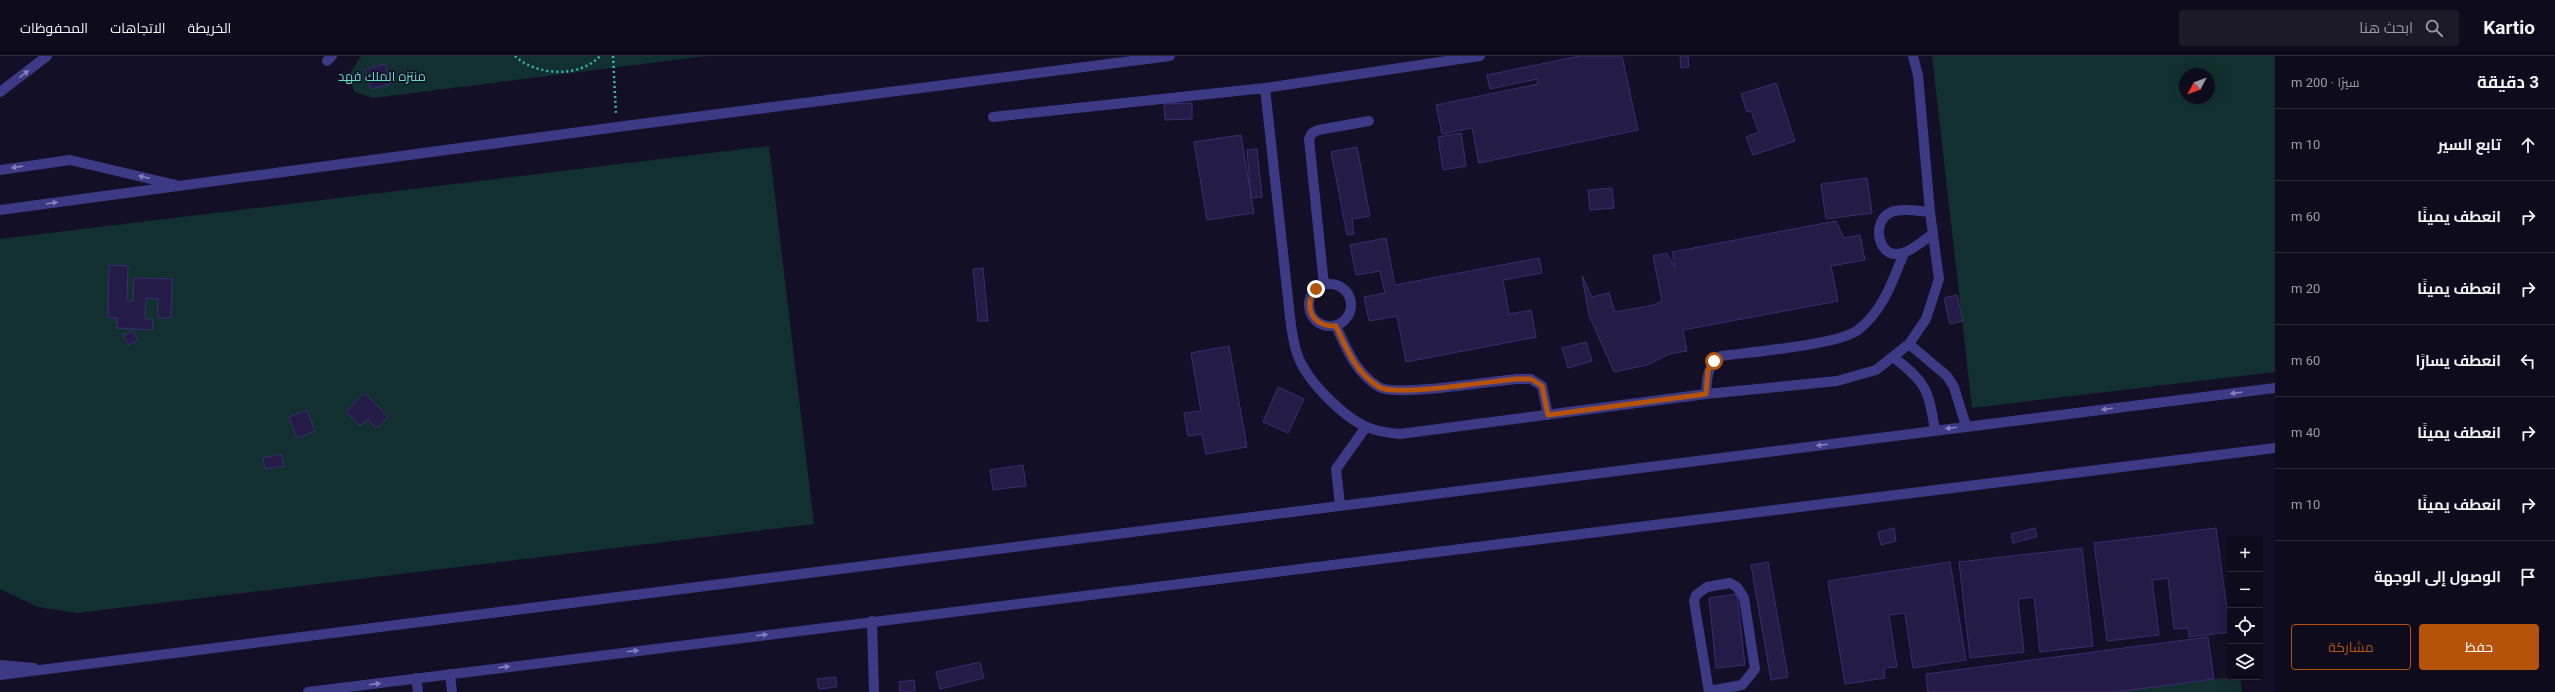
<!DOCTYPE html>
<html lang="ar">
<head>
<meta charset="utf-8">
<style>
  :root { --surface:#0e0b1c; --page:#1c1929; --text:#f1f3f6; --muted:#9b9ba3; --line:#2e2b3b; --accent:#b45309 }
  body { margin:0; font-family:Roboto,Cairo,sans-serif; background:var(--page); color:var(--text); direction:rtl }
  .controls { position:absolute; right:12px; bottom:12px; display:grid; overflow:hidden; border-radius:4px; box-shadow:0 4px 16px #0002 }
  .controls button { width:36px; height:36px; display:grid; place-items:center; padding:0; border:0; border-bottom:1px solid var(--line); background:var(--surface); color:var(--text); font:20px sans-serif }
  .compass { position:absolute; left:2179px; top:12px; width:36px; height:36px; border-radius:50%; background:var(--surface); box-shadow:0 4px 16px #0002; rotate:229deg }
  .stop { position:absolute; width:12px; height:12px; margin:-9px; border:3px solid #b45309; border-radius:50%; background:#fff }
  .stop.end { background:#b45309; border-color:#fff; box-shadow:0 1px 4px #0008 }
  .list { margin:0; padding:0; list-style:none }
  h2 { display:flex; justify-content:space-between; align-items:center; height:52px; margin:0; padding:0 16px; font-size:17px }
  h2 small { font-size:13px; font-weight:400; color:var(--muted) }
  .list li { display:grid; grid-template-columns:26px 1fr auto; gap:12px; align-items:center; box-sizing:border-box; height:72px; padding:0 16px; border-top:1px solid var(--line) }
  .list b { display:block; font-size:15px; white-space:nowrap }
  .list em { font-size:13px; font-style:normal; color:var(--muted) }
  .actions { display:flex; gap:8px; padding:12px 16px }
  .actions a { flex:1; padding:9px 0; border:1px solid var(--accent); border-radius:4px; text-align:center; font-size:14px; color:var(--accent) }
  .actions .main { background:var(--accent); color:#fff }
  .icon { flex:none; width:22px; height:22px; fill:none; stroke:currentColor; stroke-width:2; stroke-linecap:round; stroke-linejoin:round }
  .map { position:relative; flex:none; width:2275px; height:636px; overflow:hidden; direction:ltr }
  header { display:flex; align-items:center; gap:24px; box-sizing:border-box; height:56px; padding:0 20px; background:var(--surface); border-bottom:1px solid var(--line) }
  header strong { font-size:19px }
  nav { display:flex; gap:22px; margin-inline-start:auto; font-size:14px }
  .search { width:280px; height:36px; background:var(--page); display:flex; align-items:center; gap:10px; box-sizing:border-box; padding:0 14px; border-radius:4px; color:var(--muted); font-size:15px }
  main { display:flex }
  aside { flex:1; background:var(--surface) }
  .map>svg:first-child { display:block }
</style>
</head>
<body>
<header>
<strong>Kartio</strong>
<div class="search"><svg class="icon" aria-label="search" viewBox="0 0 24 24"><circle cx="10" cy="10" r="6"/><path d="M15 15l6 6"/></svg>ابحث هنا</div>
<nav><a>الخريطة</a><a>الاتجاهات</a><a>المحفوظات</a></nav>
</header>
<main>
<aside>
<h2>3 دقيقة<small>سيرًا · 200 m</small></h2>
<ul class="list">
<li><svg class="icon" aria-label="ahead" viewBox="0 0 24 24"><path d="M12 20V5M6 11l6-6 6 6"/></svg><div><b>تابع السير</b></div><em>10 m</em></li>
<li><svg class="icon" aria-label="right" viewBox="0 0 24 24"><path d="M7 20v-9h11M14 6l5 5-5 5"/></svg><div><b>انعطف يمينًا</b></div><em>60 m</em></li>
<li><svg class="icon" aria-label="right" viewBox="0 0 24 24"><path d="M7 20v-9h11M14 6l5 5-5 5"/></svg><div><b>انعطف يمينًا</b></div><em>20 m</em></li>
<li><svg class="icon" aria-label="left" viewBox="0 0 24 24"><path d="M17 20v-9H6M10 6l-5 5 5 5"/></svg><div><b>انعطف يسارًا</b></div><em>60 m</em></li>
<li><svg class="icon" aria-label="right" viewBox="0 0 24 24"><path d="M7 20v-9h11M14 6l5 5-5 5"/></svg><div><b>انعطف يمينًا</b></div><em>40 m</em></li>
<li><svg class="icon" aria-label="right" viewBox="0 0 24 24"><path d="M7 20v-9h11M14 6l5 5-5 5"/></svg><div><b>انعطف يمينًا</b></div><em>10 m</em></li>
<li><svg class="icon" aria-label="arrive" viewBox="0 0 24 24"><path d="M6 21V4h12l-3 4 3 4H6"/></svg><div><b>الوصول إلى الوجهة</b></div></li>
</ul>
<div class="actions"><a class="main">حفظ</a><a>مشاركة</a></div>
</aside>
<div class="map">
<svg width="2275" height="636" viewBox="0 0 2275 636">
  <rect width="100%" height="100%" fill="#130f26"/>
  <path fill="#12302f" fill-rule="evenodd" d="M361,0H706L373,42L355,36L348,21Z
    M1932,0H2275V316L1972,352ZM2185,18H2209V42H2185Z
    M769,90L814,468L77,557L38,551L0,533V183Z
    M2231,621H2240L2242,636H2116Z"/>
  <path fill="#241b47" stroke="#3b2d73" d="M1580,0H1622L1638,74L1479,107L1472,72L1442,78L1436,49L1538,28L1537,23L1490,33L1487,19Z
    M1680,0H1688L1689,11L1681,12Z
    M385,8L390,28L371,33L365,14Z
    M1776,27L1795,85L1753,99L1746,81L1759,76L1751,55L1747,56L1741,38Z
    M1192,47V63L1165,64L1164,48Z
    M1461,77L1466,110L1443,114L1438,81Z
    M1241,79L1254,157L1207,164L1194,86Z
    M1357,91L1370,160L1352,163L1354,178L1347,179L1331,96Z
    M1257,93L1262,141L1251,142L1247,94Z
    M1867,122L1872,157L1826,163L1821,128Z
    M1612,132L1614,152L1590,154L1588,134Z
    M1836,165L1844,182L1860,179L1865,204L1831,210L1838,245L1683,274L1687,295L1669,298L1647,309L1614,316L1589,259L1582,220L1592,241L1609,237L1615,256L1654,249L1662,245L1653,200L1667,197L1675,212L1672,196Z
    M1386,182L1395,229L1539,202L1542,217L1503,224L1509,258L1531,254L1536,281L1406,306L1397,260L1369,265L1364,241L1385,237L1380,215L1356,219L1350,189Z
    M109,209L128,210L127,245H133L134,222L172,223L171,262H158V243L146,242L145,263H153L152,274L117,272V262L108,261Z
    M983,212L988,265H978L973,213Z
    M1957,239L1963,265L1950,268L1944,242Z
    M132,275L138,284L129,289L123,280Z
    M1586,286L1592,305L1568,312L1562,292Z
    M1229,290L1247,391L1206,398L1202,378L1188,380L1184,357L1201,355L1191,297Z
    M1278,331L1304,343L1288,377L1263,366Z
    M365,337L388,361L376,372L368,363L360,370L346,355Z
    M307,354L315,375L297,382L289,361Z
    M281,398L284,410L265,413L263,402Z
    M1023,409L1026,430L993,434L990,414Z
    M1894,472L1896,485L1881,489L1878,476Z
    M2035,472L2037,481L2013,487L2011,478Z
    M2216,472L2230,576L2189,581L2188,572L2174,573L2168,522L2152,524L2159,579L2107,585L2094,487Z
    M2082,492L2093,590L2040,596L2034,541L2018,543L2024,596L1970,602L1959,506Z
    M1768,506L1788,621L1771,624L1751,509Z
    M1950,506L1966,604L1913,612L1905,557L1889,559L1897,611L1884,612L1885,622L1845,628L1828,525Z
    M1737,538L1745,609L1716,612L1709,542Z
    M2208,581L2214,623L2116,636H1928L1926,618Z
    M980,606L984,622L940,633L936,616Z
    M836,621L837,631L819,633L817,623Z
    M914,624L915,636H900L899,626Z"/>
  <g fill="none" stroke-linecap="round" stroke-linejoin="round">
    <path stroke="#2fb8b0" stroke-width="2.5" stroke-dasharray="2 3" stroke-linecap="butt" d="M515,0C536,20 580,22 600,0
      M613,0L616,58"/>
    <path stroke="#3d3a85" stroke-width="10" d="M327,5L332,0
      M1265,32L1291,270C1293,280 1294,291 1298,300C1307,325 1343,361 1367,371C1378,376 1389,377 1400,378L1706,338L1837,325L1876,314L1909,288L1926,263L1939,223L1930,156L1918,19L1913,0
      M993,61L1265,32L1480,0
      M1930,156C1918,155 1898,151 1888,158C1872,168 1879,199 1896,198C1909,198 1922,185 1933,178
      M1309 249a21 21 0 1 1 42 0a21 21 0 1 1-42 0Z
      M1324,229L1309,83L1312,77L1318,74L1369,65
      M1336,270C1347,294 1356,317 1379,331C1395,341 1492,325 1516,323H1531L1542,330L1548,359
      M1909,288L1947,320L1954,331L1966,370
      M1893,301C1927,327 1928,333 1935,374
      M1706,338C1707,322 1707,310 1721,300C1750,296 1838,289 1858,274C1883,255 1893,224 1904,197
      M872,565L874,636
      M0,609L34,612
      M450,618L452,636
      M416,622L418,636
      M1709,636L1694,545L1696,539L1707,531L1730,527L1737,531L1744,542L1755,613L1742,629L1709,635"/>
    <path stroke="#3d3a85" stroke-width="10" d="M0,114L70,104L176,129
      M0,154L617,71L1170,0
      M1340,449L1336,413L1366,371"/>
    <path stroke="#3d3a85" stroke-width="10" d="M0,36L47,0
      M0,619L2275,332
      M308,636L2275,392"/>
  </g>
  <defs><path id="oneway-solid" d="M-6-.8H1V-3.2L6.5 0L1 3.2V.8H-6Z"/></defs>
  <g fill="#837fbc">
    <use href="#oneway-solid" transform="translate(24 18) rotate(-37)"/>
    <use href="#oneway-solid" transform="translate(17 111) rotate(172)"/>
    <use href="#oneway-solid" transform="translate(144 121) rotate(-167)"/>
    <use href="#oneway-solid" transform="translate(52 147) rotate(-8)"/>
    <use href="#oneway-solid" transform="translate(2236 337) rotate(173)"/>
    <use href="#oneway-solid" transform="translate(2107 353) rotate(173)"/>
    <use href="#oneway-solid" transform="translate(1951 372) rotate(173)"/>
    <use href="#oneway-solid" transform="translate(1822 389) rotate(173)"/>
    <use href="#oneway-solid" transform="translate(762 579) rotate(-7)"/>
    <use href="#oneway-solid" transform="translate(633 595) rotate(-7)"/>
    <use href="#oneway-solid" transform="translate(504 611) rotate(-7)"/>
    <use href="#oneway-solid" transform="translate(375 628) rotate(-7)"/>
  </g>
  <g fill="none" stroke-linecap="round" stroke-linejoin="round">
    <path stroke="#b45309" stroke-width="5" d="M1316,233C1302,252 1313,271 1336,270C1347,294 1356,317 1379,331C1395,341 1492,325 1516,323H1531L1542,330L1548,359L1706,338L1708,314L1714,305"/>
  </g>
  <g text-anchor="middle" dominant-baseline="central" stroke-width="3" stroke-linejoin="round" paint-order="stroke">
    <g font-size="13" fill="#5fe0c0" stroke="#130f26">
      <text x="382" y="20">منتزه الملك فهد</text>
    </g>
  </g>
</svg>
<div class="controls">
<button>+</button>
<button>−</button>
<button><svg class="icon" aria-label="locate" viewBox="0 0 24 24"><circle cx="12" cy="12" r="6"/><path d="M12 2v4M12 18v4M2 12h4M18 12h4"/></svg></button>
<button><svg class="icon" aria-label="layers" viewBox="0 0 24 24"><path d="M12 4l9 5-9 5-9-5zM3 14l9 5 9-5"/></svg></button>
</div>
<svg class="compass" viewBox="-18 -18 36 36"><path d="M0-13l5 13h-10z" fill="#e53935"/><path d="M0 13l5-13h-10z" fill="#9b9ba3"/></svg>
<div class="stop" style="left:1714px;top:305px"></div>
<div class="stop end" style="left:1316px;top:233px"></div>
</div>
</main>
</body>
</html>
